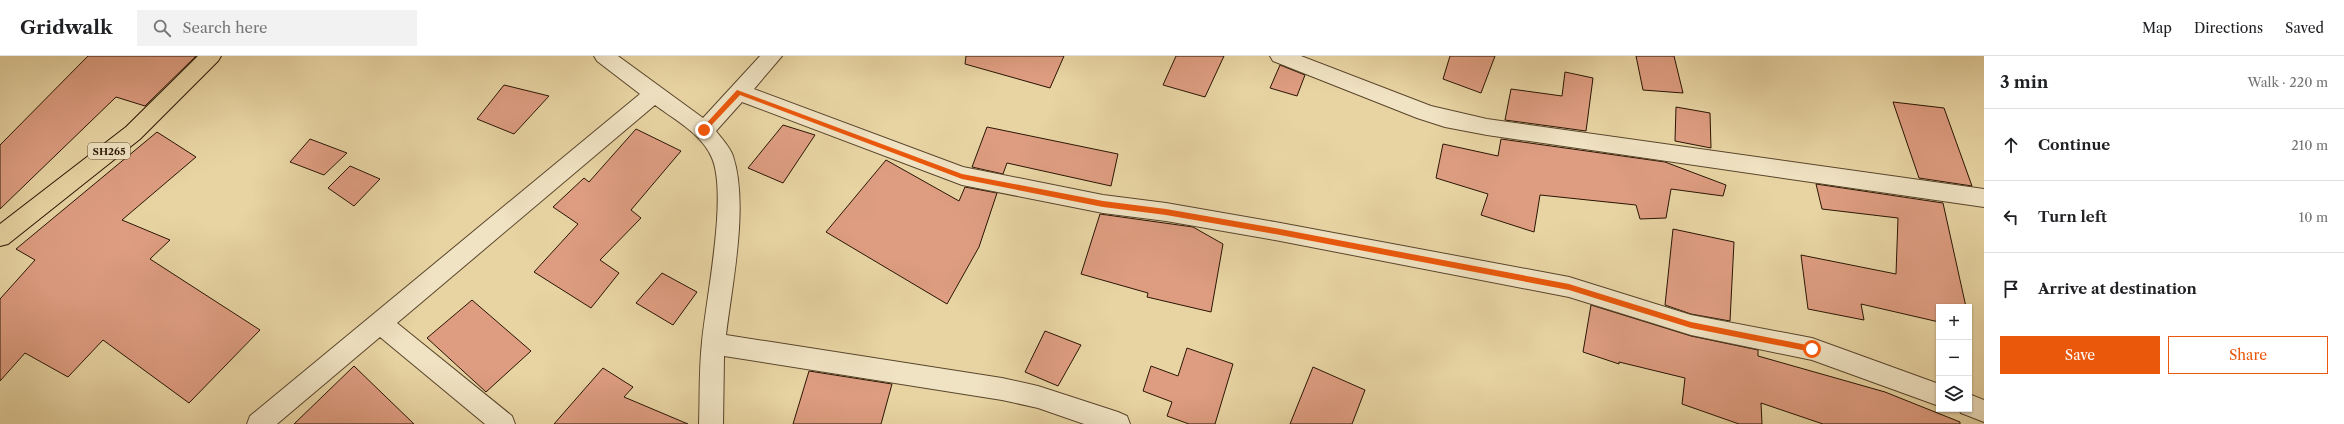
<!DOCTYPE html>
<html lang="en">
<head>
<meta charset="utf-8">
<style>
  :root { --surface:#fff; --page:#f2f2f2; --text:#202124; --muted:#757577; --line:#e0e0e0; --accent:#ea580c }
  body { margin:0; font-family:"Libre Caslon Text",serif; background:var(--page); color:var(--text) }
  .controls { position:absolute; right:12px; bottom:12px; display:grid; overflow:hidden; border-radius:0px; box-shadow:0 1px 3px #0004 }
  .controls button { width:36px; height:36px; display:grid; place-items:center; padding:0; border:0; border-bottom:1px solid var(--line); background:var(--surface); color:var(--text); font:20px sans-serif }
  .stop { position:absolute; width:12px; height:12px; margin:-9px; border:3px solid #ea580c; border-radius:50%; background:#fff }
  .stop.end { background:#ea580c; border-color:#fff; box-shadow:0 1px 4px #0008 }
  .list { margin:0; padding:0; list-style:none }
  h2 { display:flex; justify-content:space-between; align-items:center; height:52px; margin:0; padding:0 16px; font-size:17px }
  h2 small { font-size:13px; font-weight:400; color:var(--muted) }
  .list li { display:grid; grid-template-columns:26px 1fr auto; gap:12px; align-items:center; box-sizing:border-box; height:72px; padding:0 16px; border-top:1px solid var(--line) }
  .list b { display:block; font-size:15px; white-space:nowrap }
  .list em { font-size:13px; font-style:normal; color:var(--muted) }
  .actions { display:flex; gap:8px; padding:12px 16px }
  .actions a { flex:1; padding:9px 0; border:1px solid var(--accent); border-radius:0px; text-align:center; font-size:14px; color:var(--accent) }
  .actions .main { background:var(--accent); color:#fff }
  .icon { flex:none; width:22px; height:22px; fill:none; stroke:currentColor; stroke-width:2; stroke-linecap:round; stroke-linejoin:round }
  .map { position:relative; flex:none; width:1984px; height:368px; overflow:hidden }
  header { display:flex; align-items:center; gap:24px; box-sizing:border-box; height:56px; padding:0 20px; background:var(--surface); border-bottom:1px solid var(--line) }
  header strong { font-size:19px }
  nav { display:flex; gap:22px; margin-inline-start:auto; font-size:14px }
  .search { width:280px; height:36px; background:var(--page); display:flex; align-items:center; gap:10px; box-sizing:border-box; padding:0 14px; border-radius:0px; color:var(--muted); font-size:15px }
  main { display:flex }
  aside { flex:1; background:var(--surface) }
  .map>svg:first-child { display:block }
</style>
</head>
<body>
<header>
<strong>Gridwalk</strong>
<div class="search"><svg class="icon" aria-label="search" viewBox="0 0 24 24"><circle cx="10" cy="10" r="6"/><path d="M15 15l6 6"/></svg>Search here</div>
<nav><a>Map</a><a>Directions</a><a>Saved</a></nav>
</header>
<main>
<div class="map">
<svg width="1984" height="368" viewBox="0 0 1984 368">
  <rect width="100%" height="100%" fill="#e8d4a3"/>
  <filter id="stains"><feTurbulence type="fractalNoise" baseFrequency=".005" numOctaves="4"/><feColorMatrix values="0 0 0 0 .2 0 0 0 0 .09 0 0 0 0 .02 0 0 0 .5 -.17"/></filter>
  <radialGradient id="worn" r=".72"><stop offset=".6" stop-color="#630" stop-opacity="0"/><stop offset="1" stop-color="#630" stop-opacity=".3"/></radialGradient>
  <path fill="#de9d81" stroke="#291503" d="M88,0H196L145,50L116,41L0,153V89Z
    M966,0H1064L1050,32L965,8Z
    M1176,0H1224L1205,41L1163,29Z
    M1450,0H1495L1481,37L1443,23Z
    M1636,0H1674L1683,37L1643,34Z
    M1280,9L1305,19L1297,40L1270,32Z
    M1565,16L1593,22L1586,75L1505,64L1511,33L1562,40Z
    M504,29L549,40L514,78L477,63Z
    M1893,46L1944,52L1972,130L1919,122Z
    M1676,51L1710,57L1711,92L1675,85Z
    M783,69L815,79L783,127L748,112Z
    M987,71L1118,98L1111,130L1007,107L1003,118L972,111Z
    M636,73L681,95L631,154L641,162L600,204L619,217L591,252L534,216L578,168L553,151L584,122L589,126Z
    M157,76L196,101L122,164L170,184L150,203L260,274L189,347L103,284L68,321L25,297L0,325V243L35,204L16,193Z
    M310,83L347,97L324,119L290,106Z
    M1501,83L1665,106L1726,129L1723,140L1671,133L1666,162L1640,163L1636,149L1540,139L1534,176L1481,159L1488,138L1436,122L1443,88L1498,100Z
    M886,104L959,145L965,131L997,137L979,191L947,248L826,176Z
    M350,110L380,123L354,150L328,132Z
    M1816,128L1943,147L1966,251H1939V266L1861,248L1864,264L1808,253L1801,199L1896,218L1898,162L1822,153Z
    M1100,158L1193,171L1223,188L1211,256L1147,241L1148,237L1081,218Z
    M1673,173L1734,186L1730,265L1691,258L1665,249Z
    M662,217L697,236L673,269L636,247Z
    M472,244L531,295L486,336L427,282Z
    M1591,249L1691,280L1758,294V300L1885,336L1960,366V368H1823L1761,347L1762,368H1739L1682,348L1685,322L1619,306V308L1583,296Z
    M1045,275L1081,289L1058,330L1025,316Z
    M1187,292L1233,308L1215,368H1189L1167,360L1172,346L1143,335L1151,310L1178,320Z
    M354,310L414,368H294Z
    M1313,311L1365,334L1352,368H1290Z
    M603,312L633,331L624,341L688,368H554Z
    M809,315L892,328L881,368H793Z"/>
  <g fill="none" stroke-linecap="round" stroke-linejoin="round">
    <defs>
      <path id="street" d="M594,0H618L703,62L760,0H782L754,33L963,111L1103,139L1166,147L1275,166L1569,221L1691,259L1812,282L1939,328V350L1812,304L1691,279L1569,241L1275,184L1166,165L1103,157L962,129L742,46L716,75C722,83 730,91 733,100C749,149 732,228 726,279L1002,322L1038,330L1118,356L1127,360L1130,368H1084L1038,352L1002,344L724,300L723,368H699C700,341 699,313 702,286C706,243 728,139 712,102C702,78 675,64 655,49L397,267L512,360L515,368H485L380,281L277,368H247L250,360L640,38L597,5Z
        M1270,0H1301L1431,50L1487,63L1984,133V151L1487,79L1445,71L1417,62L1273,5Z
        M1969,338L1984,344V366L1961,357L1959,353H1969Z"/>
      <path id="primary" d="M198,0H221L218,5L140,83L8,188L0,190V168L126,71Z"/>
    </defs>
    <use href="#street" stroke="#59452b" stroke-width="2"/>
    <use href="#primary" stroke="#291503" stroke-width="2"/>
    <use href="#street" fill="#f0e3c3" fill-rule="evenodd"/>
    <use href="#primary" fill="#e8d4a3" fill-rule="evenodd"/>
  </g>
  <path fill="#ea580c" d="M737,34L962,118L1103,145L1166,153L1275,172L1569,228L1691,266L1812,290L1816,293L1812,296L1691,272L1569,234L1275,178L1166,159L1103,151L962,123L740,39L706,75H702V72Z"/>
  <g text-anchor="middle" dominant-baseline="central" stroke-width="3" stroke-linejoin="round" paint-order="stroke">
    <rect fill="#f0e3c3" stroke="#65533d" stroke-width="1" x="88" y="87" width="42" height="16" rx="3"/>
    <g font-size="10" font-weight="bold" fill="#291503">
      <text x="109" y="95">SH265</text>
    </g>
  </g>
  <rect width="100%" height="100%" filter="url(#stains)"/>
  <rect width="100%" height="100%" fill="url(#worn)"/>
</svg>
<div class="controls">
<button>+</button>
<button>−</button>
<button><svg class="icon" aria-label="layers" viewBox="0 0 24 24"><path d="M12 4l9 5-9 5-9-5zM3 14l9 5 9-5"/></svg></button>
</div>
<div class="stop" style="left:1812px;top:293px"></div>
<div class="stop end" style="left:704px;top:74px"></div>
</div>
<aside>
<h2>3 min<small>Walk · 220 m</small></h2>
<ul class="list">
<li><svg class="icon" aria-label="ahead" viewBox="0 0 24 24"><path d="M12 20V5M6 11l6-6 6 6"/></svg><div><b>Continue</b></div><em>210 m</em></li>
<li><svg class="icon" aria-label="left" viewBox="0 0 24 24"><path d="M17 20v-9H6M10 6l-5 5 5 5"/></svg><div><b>Turn left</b></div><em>10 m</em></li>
<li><svg class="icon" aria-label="arrive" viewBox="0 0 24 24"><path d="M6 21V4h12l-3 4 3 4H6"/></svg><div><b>Arrive at destination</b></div></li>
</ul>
<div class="actions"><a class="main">Save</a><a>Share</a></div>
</aside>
</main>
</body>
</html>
